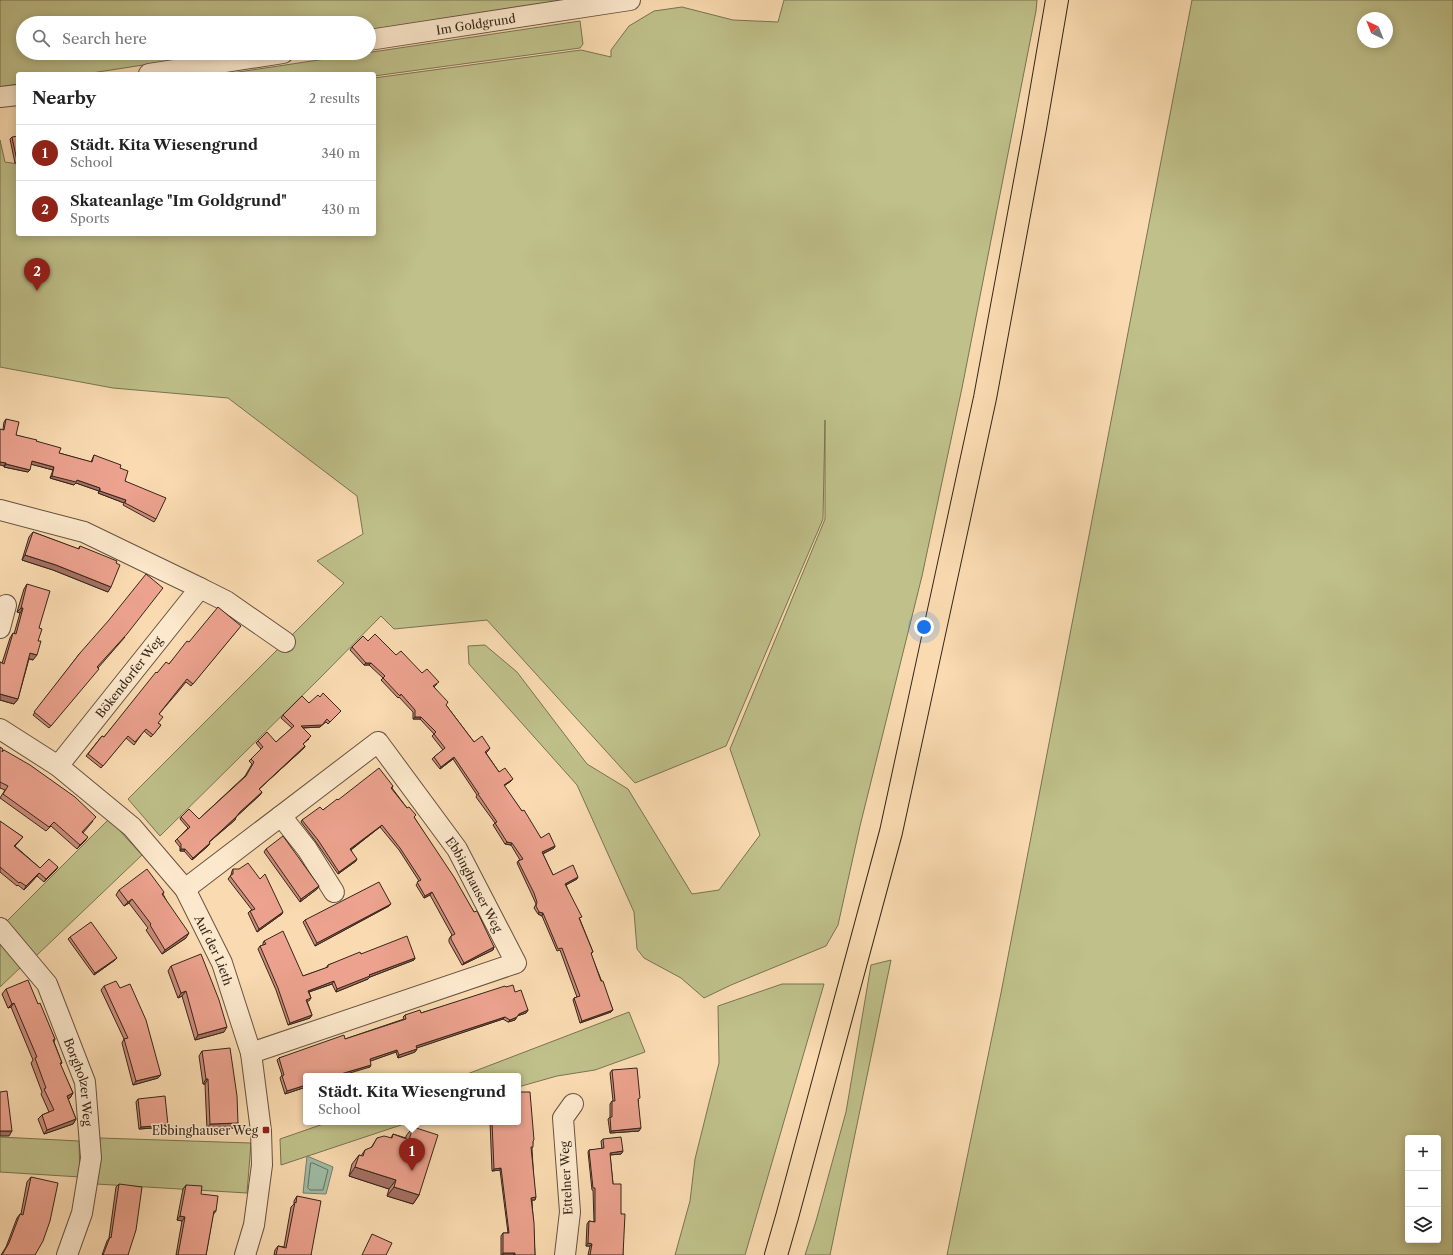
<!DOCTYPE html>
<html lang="en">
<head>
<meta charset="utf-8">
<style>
  :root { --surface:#fff; --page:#f2f2f2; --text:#222; --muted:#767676; --line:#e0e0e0; --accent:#8f2418 }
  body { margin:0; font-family:"Libre Caslon Text",serif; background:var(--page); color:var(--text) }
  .controls { position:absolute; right:12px; bottom:12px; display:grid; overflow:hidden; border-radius:4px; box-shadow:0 2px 10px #0003 }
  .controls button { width:36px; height:36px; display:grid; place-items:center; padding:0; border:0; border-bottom:1px solid var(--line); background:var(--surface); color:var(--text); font:20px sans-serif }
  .compass { position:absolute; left:1357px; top:12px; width:36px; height:36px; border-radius:50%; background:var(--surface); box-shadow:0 2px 10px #0003; rotate:317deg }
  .you { position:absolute; left:924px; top:627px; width:14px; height:14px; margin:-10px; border:3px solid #fff; border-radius:50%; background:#1a73e8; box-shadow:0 0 0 6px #1a73e833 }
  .badge { display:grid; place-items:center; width:26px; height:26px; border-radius:50%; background:var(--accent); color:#fff; font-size:13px; font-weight:700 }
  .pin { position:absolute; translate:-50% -33px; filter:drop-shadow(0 1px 2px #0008) }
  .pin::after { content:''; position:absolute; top:21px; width:14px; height:12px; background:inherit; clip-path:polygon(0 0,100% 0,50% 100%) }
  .popup { position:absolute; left:303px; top:1073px; width:218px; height:52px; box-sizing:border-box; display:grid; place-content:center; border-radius:4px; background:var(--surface); filter:drop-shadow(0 1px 3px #0005); font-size:13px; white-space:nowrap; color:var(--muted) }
  .popup b { font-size:15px; color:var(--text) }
  .popup::after { content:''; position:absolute; left:50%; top:100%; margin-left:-8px; border:8px solid transparent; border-top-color:var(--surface) }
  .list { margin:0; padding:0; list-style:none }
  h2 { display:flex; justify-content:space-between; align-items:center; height:52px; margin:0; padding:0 16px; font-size:17px }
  h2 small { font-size:13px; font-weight:400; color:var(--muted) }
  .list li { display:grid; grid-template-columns:26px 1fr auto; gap:12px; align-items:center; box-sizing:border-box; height:56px; padding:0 16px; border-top:1px solid var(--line) }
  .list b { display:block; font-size:15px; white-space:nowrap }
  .list p { margin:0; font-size:13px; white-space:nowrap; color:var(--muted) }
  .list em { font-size:13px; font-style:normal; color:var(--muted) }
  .icon { flex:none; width:22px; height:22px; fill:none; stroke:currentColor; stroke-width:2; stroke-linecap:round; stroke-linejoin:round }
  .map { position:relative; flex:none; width:1453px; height:1255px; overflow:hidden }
  .search { position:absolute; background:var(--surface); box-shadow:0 2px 10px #0003; left:16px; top:16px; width:360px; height:44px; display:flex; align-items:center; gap:10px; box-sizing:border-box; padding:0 14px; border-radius:22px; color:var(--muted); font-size:15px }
  .panel { position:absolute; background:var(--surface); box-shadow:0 2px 10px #0003; left:16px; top:72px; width:360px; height:164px; border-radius:4px }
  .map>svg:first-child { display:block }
</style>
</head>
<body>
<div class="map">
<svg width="1453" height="1255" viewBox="0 0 1453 1255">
  <rect width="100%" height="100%" fill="#fadbb1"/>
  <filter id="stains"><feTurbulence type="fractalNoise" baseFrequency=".005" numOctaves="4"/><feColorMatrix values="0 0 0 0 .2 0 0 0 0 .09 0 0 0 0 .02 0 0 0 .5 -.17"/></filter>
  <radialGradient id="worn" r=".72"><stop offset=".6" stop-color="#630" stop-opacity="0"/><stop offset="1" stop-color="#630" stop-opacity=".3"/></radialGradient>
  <path fill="#bfc08a" stroke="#7a7352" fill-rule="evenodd" d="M2,0H564L369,30V23H23V53H221L85,74H18V84L0,87V1Z
    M784,0H1037L1036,11L962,388L922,576L860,826L838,925L826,946L731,985L704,998L681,978L644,958L637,949L634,912L577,785L469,664L468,646L485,645L517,672L587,764L628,789L692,894L719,890L760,835L730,749L825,519V420L823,519L726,746L635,783L487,620L394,629L381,616L319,679L160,836L128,799L344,583L317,561L363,534L357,496L228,398L113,388L0,367V140L5,162L18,164V234H374V78L581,50L611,57V50L629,26L654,11L682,7L733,20L778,22Z
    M1192,0H1453V1255H947L1001,993ZM1363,18H1387V42H1363ZM1408,1138H1438V1240H1408Z
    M580,21L583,44L580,48L374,76V74H225Z
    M109,819L142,855L36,956L6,922Z
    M0,941L22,966L0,987Z
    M891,960L830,1255H805L816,1221L846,1112L871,965Z
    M782,984H824L745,1255H675L690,1201L695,1159L719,1063L718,1006Z
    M629,1012L645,1052L595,1070L557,1076L518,1087V1076H462Z
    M329,1122H410L281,1165L280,1139Z
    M0,1137L79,1141L80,1177L0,1172Z
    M100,1138L251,1143L247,1193L96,1184Z"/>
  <path fill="#9fbca6" stroke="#75806e" d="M307,1156L333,1167L326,1194L303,1193Z"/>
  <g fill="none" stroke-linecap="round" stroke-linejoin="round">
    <path stroke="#6a7160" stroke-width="1" d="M311,1163H313L328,1170L323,1190H310L308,1188Z"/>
    <defs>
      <g id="minor">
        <path id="s1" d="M369,40L630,0"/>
        <path d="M149,74L283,53"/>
        <path d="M0,97L18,95"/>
        <path d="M0,510L84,532L200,588L58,766"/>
        <path d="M200,588L226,601L285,642"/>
        <path d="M0,628L6,605"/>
        <path id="s2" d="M0,729L58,766L132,827L185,889L222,963L251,1053L261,1131L262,1165L254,1225L245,1255"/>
        <path d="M281,816L307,849L334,892"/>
        <path id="s3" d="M185,889L378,742L457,849L516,963L251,1053"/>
        <path id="s4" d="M0,928L47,984L85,1082L91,1158L82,1213L67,1255"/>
        <path d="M565,1255L570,1212L563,1118L573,1104"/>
      </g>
      <path id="highway" d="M776,1255L787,1217L891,832L985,398L1035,128L1057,0"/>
    </defs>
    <use href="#minor" stroke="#675340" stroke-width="22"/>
    <use href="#highway" stroke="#36261a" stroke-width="24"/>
    <use href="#minor" stroke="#fce8cc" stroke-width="20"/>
    <use href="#highway" stroke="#fadbb1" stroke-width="22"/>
  </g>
  <path fill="#cb8b7a" stroke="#36261a" d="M12,137L18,162L15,163L10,139Z
    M6,419L16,435L36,441L59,453L91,462L94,455L120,468L125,481L156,519L154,522L123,505L124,503L98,493L99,491L76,483L74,485L50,478L53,470L31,464L28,472L4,467L3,429L4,422Z
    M33,532L78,549L80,546L108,592L53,570L22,560L29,537Z
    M27,584L39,628L33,660L29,659L18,699L14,704L0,700V662L2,663L10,638L13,633L14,634L20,613L17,612L24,589Z
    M239,628L191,686L186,682L177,693L159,714L158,723L161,725L151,737L144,731L134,745L126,738L101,768L86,756L102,736L104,737L157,673L169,664L189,642Z
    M125,637L98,668L49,728L33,715L80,653Z
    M368,641L396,655L437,684L434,687L446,705L474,742L490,748L488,751L486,753L499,772L511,781L504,786L541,838L555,846L554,848L543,854L553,875L577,879L566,885L593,952L591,954L613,1010L611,1012L580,1023L573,1000L574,998L577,997L560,950L557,951L542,916L538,914L534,908L536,904L532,895L517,863L518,861L520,860L511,845L505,844L493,825L495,823L476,797L477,795L453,759L440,769L432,759L434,757L443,750L432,736L434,734L420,719H413V712L399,697L398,698L381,680L383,678L369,665H364L350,650L352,647Z
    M309,703L339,713L328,724L326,722L320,727L303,728L309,739L303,744L305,746L304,748L259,789L262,792L260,795L239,814L236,817L235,820L209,842L210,843L208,846L192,860L184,851H180V847L175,841L188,828L180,819L181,817L199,819L245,776L252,764L249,761L261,749L256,743L258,741L276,742L292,728L281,718L283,715Z
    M0,747L2,752L93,821L83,833L85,841L77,849L51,826L46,831L0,798L5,790L0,788Z
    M393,786L392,788L407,808L416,815L414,817L474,912L494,947L493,950L462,965L449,942V939L451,936L452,935L430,895L424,898L416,885L419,881L399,850L380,827L351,850L356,861L338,874L316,842L301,822L302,820L323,810L338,800Z
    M0,822L23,837L15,846L40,868L58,867L56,870L44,882L37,876L24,890L18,885L17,886L0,872Z
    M266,849L319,886L317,889L300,902L264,852Z
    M233,869L282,914L257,932L248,913L250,911L252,910L228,879L231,875L232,871Z
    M119,890L164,892L163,894L186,938L162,954L146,930L148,928L129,903L124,906L116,895Z
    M391,904L389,906L315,946L303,922L305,920Z
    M70,937L115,960L94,975L68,939Z
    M264,941L303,976L326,968L328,965L361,954L415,958L414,960L370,977L368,979L336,992L332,984L309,992L311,998L309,1001H307L312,1015L310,1018L288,1025L276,990L258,949L260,946L263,945V943Z
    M171,966L224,1032L195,1040L182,996L178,998L168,971Z
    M104,986L158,1078L133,1085L122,1043L124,1039L101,990Z
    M506,987L515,992L528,1010L526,1013L517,1016L515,1020L508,1022L503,1019L416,1048L417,1049L415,1052L398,1058L396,1052L370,1061V1067L306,1076V1088V1087L285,1094L280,1078L282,1075L277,1060L279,1058L345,1039L404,1019L403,1017L405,1015L421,1013Z
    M6,989L38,1004L55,1039L54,1042L62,1063L60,1065L73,1093L70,1098L68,1099L76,1119L73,1124L44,1134L38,1119L42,1115L49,1112L41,1094L42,1092L31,1063L33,1060L11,1007L8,1008L2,994Z
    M202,1051L238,1123L235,1128L207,1129L205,1084H203L199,1056Z
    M612,1070L639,1101H638L639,1131L610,1133L608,1119L610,1117V1104L612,1101H613L610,1073Z
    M138,1099L166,1127L139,1129L136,1102Z
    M490,1122H518L533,1142L532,1149L535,1200H532L535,1255H501V1236L503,1233H508L500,1170L492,1171Z
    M413,1127L419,1195L413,1204L387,1196L389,1189L349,1176L352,1164L359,1155L361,1156L365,1150L371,1148L377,1138H391L393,1134L406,1138V1136Z
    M603,1139L623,1151L621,1154L610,1155L613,1184L621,1214L623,1255H588L590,1246H586L587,1224L589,1221L594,1222L593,1190H592L588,1152L589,1150L602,1149L601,1141Z
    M31,1177L35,1255H1L6,1247L17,1218L20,1214H21L27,1182Z
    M119,1184L128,1255H102L107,1241L109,1238L116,1187Z
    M186,1185L201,1194L216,1211L213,1215L206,1255H176L182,1221L177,1220L183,1189Z
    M297,1196L311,1255H274L275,1250L278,1246L284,1247L291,1207L294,1204V1201Z"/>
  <path fill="#a57163" stroke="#36261a" d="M32,461L54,467L53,470L30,464Z
    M0,462L6,463L4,466L0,465Z
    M6,464L30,470L28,472L4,467Z
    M52,476L77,480L100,488L99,491L76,483L74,485L50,478Z
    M100,491L126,500L124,503L98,493Z
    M25,555L56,565L111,587L108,592L53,570L22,560Z
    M21,608H23L20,613L17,612Z
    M30,653L37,655L33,660L27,658Z
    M366,663H371L369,665H364Z
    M0,694L18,699L14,704L0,700Z
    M415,717H421L420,719H413Z
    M327,719L320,727L299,728L301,726Z
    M305,746L304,748L257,791L259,789Z
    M454,757L453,759L440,769L441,767Z
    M513,779L511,781L502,787L504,785Z
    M262,792L260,795L234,819L240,812Z
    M236,817L235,820L207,844L209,842Z
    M382,825L380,827L349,851L350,849Z
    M88,837L85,841L77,849L80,845Z
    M507,842L512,843L511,845L505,844Z
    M210,843L208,846L192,860L193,858Z
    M555,846L554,848L540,855L542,852Z
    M181,849H185L184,851H180Z
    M357,859L356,861L338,874L339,872Z
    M58,867L56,870L44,882L46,879Z
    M39,873L37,876L24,890L26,886Z
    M578,877L577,879L564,886L565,884Z
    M319,886L317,889L300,902L301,899Z
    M432,892L430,895L424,898L425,896Z
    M132,899L129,903L124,906L128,902Z
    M391,904L389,906L315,946L317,943Z
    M283,912L282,914L257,932L259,929Z
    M539,912L543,913L542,916L538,914Z
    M189,933L186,938L162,954L165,950Z
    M494,947L493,950L462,965L464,963Z
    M117,958L115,960L94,975L95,973Z
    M415,958L414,960L370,977L368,979L336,992L337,989L369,975Z
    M334,981L332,984L306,993L308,991Z
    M186,991L182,996L178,998L181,993Z
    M14,1003L11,1007L8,1008L12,1004Z
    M528,1010L526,1013L517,1016L519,1014Z
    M613,1010L611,1012L580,1023L582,1021Z
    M312,1015L310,1018L288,1025L290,1023Z
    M505,1017L503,1019L414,1049L416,1046Z
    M517,1017L515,1020L508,1022L510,1020Z
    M227,1027L224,1032L195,1040L198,1035Z
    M417,1049L415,1052L398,1058L399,1055Z
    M397,1050L396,1052L368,1062L370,1059Z
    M371,1065L370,1067L340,1076H334Z
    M161,1075L158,1078L133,1085L136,1081Z
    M206,1079H208L205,1084H203Z
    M306,1085V1087L285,1094L287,1091Z
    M73,1093L70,1098L64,1101L67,1096Z
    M76,1119L73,1124L44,1134L47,1130Z
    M238,1123L235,1128L207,1129L210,1124Z
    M168,1125L166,1127L139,1129L141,1127Z
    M641,1128L639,1131L610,1133L611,1131Z
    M0,1131H12L9,1136H0Z
    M623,1151L621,1154L608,1155L610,1153Z
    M355,1167L396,1180L389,1189L349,1176Z
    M501,1168L500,1170L492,1171L494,1169Z
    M394,1187L419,1195L413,1204L387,1196Z
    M536,1197L535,1200H530L531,1198Z
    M180,1216L185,1217L182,1221L177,1220Z
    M588,1243L592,1244L590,1246H586Z
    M503,1253H515L513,1255H502Z"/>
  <path fill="#eca28e" stroke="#36261a" d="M18,136V160L17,161L12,137Z
    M6,419L19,422L16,435L37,440L36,441L61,448L59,453L92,462L94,455L121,465L120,468L128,471L125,481L166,498L156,519L125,503L126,500L100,491V488L77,480L76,482L52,476L54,467L32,461L30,470L6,464V463L0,462V429L4,430Z
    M33,532L79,549L80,546L117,561L116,563L120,565L111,587L56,565L25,555Z
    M146,574L163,588L127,634L97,667L99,669L51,726L34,712L80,653L109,620Z
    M27,584L50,591L39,628L42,629L38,641H41L37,655L30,653L18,699L0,694V662L4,664L13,633L16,634L23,608H21Z
    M218,607L241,626L193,684L187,679L178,690L159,714L163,717L158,723L161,725L153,735L146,729L135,742L128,736L103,766L88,754L102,736L104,737L156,672L157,673L166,662L169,664L187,641L189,642Z
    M375,634L396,655L401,651L422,673L427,669L439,682L433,686L448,702L446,705L474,742L482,736L490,748L485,752L499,772L505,768L513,779L504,785L522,811L524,810L541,838L549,833L555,846L542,852L553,875L573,865L578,877L565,884L582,917L579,918L593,952L591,953L601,981H603L613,1010L582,1021L574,998L580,996L562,948L558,949L543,913L539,912L536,906L537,902L534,893L518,861L523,859L512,843L507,842L495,823L497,822L478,794H479L454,757L441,767L434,757L445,748L434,734L436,732L421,717H415V710L401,694L400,696L383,678L385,676L371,663H366L352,647L363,636L368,641Z
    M323,693L341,711L330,722L327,719L322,725L301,726L311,736L303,744L305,746L259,789L262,792L240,812L236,817L209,842L210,843L193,858L185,849H181V844L177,839L190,827L181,817L189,809L199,819L246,776L254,762L251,759L263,747L258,741L267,732L276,742L294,726L283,715L302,696L309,703L318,695L320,697Z
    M0,747L3,749L2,752L4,750L30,765L75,797L96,817L82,832L88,837L80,845L54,822L49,827L3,794L8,786L0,782Z
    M379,768L393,786L391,788L407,808L409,807L416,815L414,817L454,877L474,912L477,911L494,947L464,963L451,939V936L455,934L432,892L425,896L417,882L421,880L400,848L382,825L350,849L357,859L339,872L318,840L302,820L320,807L323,810L337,799L338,800Z
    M0,821L23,837L14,846L40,868L49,859L58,867L46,879L39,873L26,886L20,882L19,883L0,867Z
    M283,836L319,886L301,899L266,849Z
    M248,863L260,879L265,874L283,912L259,929L250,911L255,909L230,876L233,874V869H239Z
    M147,869L164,892L162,894L189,933L165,950L150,925L151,924L132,899L128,902L119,890Z
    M379,882L391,904L317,943L305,920Z
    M91,922L117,958L95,973L70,937Z
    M283,931L303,976L328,967V965L360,952L361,954L407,936L415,958L369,975L370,976L337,989L334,981L308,991L311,998L306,1000L312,1015L290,1023L278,988L260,946L266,944L264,941Z
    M201,954L219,1000L227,1027L198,1035L186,991L181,993L171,966Z
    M28,980L38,1004L40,1003L55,1039L53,1040L62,1063H60L73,1093L67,1096L76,1119L47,1130L42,1115L54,1110L44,1089L46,1088L35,1058L37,1057L14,1003L12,1004L6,989Z
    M116,981L120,988L130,984L146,1020L161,1075L136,1081L124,1039L128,1038L104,986Z
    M513,985L515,992L521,990L528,1010L519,1014L517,1017L510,1020L505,1017L416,1046L417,1049L399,1055L397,1050L370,1059L371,1065L334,1076H306V1085L287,1091L282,1076L284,1075L279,1058L344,1035L345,1039L406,1019L405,1015L420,1010L421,1013L505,986L506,987Z
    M230,1048L237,1096L238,1123L210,1124L208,1079H206L202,1051Z
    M637,1068L640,1098L638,1099L641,1128L611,1131L610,1117H612V1101H615L612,1070Z
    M7,1091L12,1131H0V1092Z
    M518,1092H530L534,1140L533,1141V1147H531L536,1197L531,1198L534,1223L535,1255H515V1253H503V1233H509L501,1168L494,1169L492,1122H518Z
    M165,1096L168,1125L141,1127L138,1099Z
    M413,1127L438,1135L419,1195L394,1187L396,1180L355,1167L359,1155L363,1156L365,1150L372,1147L377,1138L384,1136L392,1138L393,1134L409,1140Z
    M621,1137L623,1151L610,1153L613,1184H621V1214H625L623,1255H590L592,1244L588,1243L589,1221L595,1222V1188H593L589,1150L604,1148L603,1139Z
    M31,1177L58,1183L50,1221L43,1241L35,1255H2L9,1243L20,1214L23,1215Z
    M119,1184L142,1187L136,1230L128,1255H103L110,1237L111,1238Z
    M186,1185L202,1186L201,1194L218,1196L216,1211H214L207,1250L206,1255H178L185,1217L180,1216Z
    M297,1196L321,1201L311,1255H276L278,1246L286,1248L295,1202L296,1203Z
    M372,1234L392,1243L386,1255H362Z"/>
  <rect fill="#8f2418" stroke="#fce8cc" stroke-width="1.5" x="262" y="1126" width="8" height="8" rx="2"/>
  <g text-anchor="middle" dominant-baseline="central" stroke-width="3" stroke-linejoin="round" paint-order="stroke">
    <g font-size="12" fill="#36261a" stroke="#fce8cc">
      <text stroke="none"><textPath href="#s1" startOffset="108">Im Goldgrund</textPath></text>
      <text transform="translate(129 677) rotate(-52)">Bökendorfer Weg</text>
      <text stroke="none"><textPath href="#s3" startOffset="415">Ebbinghauser Weg</textPath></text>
      <text stroke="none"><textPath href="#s2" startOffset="314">Auf der Lieth</textPath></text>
      <text stroke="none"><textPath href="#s4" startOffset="177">Borgholzer Weg</textPath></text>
      <text transform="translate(566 1178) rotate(-93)">Ettelner Weg</text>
    </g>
    <g font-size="12" fill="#36261a" stroke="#fce8cc" text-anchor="end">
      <text x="258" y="1130">Ebbinghauser Weg</text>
    </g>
  </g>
  <rect width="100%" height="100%" filter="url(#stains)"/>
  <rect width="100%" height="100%" fill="url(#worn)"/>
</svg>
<div class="controls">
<button>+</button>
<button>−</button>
<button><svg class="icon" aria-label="layers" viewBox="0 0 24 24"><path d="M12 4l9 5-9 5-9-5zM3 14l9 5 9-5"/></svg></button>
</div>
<svg class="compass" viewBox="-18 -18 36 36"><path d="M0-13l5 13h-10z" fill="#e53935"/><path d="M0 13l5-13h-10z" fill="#767676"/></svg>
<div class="you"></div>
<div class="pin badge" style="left:412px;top:1171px">1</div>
<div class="popup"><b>Städt. Kita Wiesengrund</b>School</div>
<div class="pin badge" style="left:37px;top:291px">2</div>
<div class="search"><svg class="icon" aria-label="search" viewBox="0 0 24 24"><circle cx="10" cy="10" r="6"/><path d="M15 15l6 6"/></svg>Search here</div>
<section class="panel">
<h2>Nearby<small>2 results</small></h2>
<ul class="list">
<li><span class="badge">1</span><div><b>Städt. Kita Wiesengrund</b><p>School</p></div><em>340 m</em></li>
<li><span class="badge">2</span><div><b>Skateanlage &quot;Im Goldgrund&quot;</b><p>Sports</p></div><em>430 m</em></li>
</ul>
</section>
</div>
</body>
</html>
